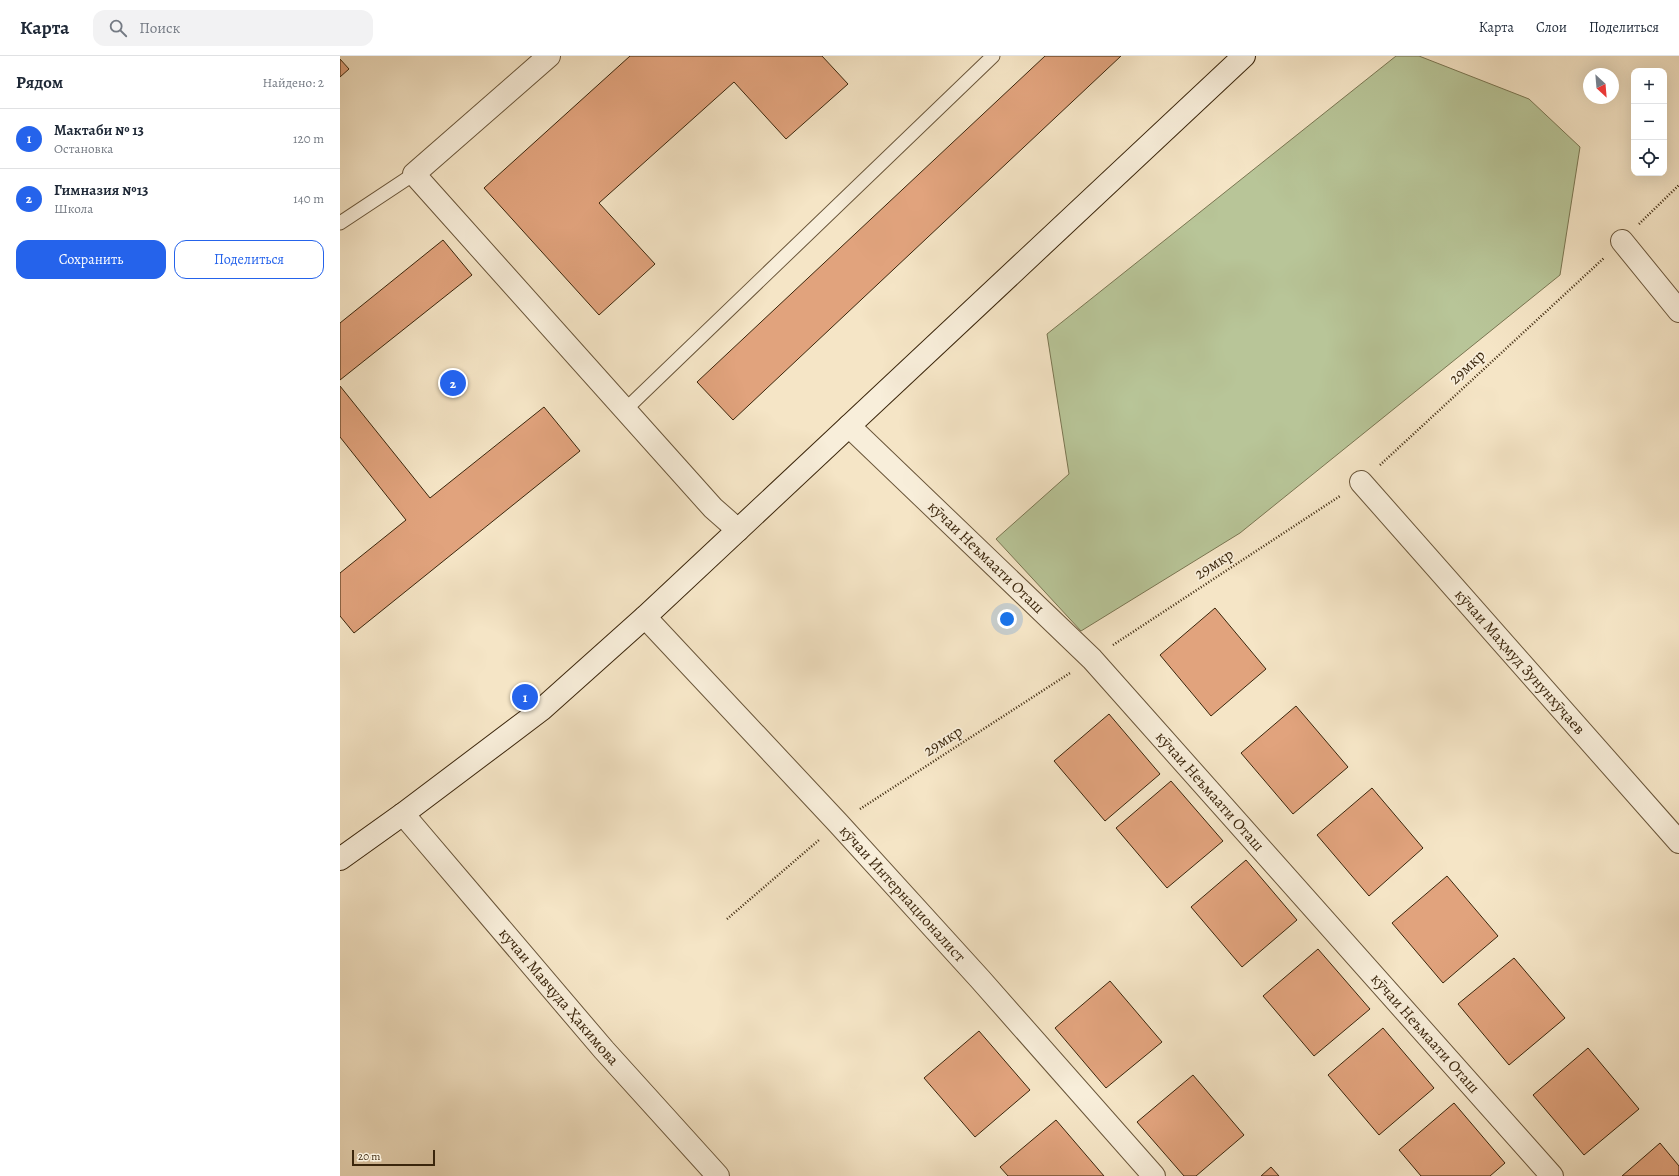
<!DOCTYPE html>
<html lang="ru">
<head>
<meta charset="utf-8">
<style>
  :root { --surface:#fff; --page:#f2f2f3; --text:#1f2937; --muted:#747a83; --line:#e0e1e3; --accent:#2563eb }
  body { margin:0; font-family:Alegreya,serif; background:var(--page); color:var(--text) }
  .controls { position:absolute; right:12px; top:12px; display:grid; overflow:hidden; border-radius:8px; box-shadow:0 4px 16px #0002 }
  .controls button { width:36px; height:36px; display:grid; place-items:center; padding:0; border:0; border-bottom:1px solid var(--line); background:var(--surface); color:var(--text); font:20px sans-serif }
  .compass { position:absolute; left:1243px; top:12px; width:36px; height:36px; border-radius:50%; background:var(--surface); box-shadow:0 4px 16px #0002; rotate:154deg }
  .scale { position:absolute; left:12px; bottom:10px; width:83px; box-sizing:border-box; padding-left:4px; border:2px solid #3b260c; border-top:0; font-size:11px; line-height:14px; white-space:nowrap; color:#3b260c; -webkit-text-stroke:3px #f8eeda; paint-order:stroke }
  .you { position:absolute; left:667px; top:563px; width:14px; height:14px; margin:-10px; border:3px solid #fff; border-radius:50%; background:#1a73e8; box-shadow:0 0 0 6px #1a73e833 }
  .badge { display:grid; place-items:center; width:26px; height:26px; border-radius:50%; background:var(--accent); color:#fff; font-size:13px; font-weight:700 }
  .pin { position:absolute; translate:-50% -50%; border:2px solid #fff; box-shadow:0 1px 4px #0006 }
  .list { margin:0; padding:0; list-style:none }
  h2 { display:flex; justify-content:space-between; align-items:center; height:52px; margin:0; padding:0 16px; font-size:17px }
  h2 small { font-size:13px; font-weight:400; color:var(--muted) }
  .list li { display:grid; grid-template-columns:26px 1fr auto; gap:12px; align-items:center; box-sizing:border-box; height:60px; padding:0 16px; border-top:1px solid var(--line) }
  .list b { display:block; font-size:15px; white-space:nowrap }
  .list p { margin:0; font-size:13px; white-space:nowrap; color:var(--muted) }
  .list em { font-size:13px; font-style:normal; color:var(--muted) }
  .actions { display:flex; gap:8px; padding:12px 16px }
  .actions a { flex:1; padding:9px 0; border:1px solid var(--accent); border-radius:12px; text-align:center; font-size:14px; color:var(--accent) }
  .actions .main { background:var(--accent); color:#fff }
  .icon { flex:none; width:22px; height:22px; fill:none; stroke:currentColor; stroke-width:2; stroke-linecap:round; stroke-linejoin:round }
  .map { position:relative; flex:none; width:1339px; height:1120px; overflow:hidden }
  header { display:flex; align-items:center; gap:24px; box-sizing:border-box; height:56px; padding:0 20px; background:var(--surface); border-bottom:1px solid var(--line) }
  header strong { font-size:19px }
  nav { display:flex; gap:22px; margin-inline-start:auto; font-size:14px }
  .search { width:280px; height:36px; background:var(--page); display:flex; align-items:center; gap:10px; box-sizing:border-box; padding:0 14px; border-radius:12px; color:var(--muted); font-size:15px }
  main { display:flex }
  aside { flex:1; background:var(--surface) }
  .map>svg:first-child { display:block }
</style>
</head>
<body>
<header>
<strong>Карта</strong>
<div class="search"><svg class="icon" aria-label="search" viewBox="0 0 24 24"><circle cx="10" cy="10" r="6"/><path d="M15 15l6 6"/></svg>Поиск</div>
<nav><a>Карта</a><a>Слои</a><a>Поделиться</a></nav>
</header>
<main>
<aside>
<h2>Рядом<small>Найдено: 2</small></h2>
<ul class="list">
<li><span class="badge">1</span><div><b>Мактаби № 13</b><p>Остановка</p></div><em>120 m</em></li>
<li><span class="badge">2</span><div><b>Гимназия №13</b><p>Школа</p></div><em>140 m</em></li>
</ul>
<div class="actions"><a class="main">Сохранить</a><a>Поделиться</a></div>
</aside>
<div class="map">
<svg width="1339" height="1120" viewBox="0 0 1339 1120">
  <rect width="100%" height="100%" fill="#f5e5c6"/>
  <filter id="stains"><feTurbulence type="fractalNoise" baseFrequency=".005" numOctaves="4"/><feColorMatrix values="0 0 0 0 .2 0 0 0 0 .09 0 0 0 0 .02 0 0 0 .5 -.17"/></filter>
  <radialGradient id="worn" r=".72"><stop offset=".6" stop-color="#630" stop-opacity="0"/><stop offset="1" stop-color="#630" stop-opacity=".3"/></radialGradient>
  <path fill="#b8c598" stroke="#7a7652" d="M1056,0H1079L1189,43L1240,91L1220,219L900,477L741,575L656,483L729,418L707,278Z"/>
  <path fill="#e1a37d" stroke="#3b260c" d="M290,0H482L508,28L446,83L394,26L259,147L315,208L259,259L144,132Z
    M705,0H781L393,364L357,326Z
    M0,3L9,13L0,21Z
    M103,184L132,219L0,324V267Z
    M0,330L90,442L204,351L240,395L14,577L0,560V517L66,464L0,381Z
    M875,552L926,613L871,660L820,599Z
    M956,650L1008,711L953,758L901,697Z
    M769,658L820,718L765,765L714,705Z
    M831,725L883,785L827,832L776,772Z
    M1032,732L1083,792L1029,840L977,779Z
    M906,804L957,864L902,911L851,851Z
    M1107,820L1158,880L1103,927L1052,867Z
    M978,893L1030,953L974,1000L923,940Z
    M1174,902L1225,962L1169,1009L1118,948Z
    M770,925L822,986L766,1032L715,972Z
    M1043,972L1094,1032L1039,1079L988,1019Z
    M639,975L690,1034L635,1081L584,1022Z
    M1248,992L1299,1053L1244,1099L1193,1039Z
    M853,1019L904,1079L856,1120H844L797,1066Z
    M1114,1047L1165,1107L1150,1120H1081L1059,1094Z
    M716,1064L764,1120H668L660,1111Z
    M1320,1087L1339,1110V1120H1282Z
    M931,1111L939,1120H921Z"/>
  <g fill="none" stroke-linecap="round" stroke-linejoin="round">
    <defs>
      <path id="service" d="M0,167L74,118
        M285,354L653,0"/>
      <g id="minor">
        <path d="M209,0L74,118L373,452L398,474"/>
        <path d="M1282,185L1339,255"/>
        <path id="s1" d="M509,370L752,603L1212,1120"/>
        <path id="s2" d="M1021,426L1339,786"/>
        <path id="s3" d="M305,561L498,767L640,923L814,1120"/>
        <path id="s4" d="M63,758L264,994L378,1120"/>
      </g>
      <path id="secondary" d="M0,803L63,758L201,654L305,561L509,370L904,0"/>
    </defs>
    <use href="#service" stroke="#6a563a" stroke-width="15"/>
    <use href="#minor" stroke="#6a563a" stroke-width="24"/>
    <use href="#secondary" stroke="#3b260c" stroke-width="24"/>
    <path stroke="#3b260c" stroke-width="2.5" stroke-dasharray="1 2" stroke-linecap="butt" d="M1299,168L1339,129
      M1040,409L1264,202
      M773,589L1000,440
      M520,753L730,617
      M387,863L479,784"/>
    <use href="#service" stroke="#f8eeda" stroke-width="13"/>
    <use href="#minor" stroke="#f8eeda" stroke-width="22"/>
    <use href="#secondary" stroke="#f8eeda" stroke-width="22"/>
  </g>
  <g text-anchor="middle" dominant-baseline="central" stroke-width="3.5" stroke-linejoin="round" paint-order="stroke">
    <g font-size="16" fill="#3b260c" stroke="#f8eeda">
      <text transform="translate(1127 311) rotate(-43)">29мкр</text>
      <text stroke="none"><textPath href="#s1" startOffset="190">кӯчаи Неъмаати Оташ</textPath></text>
      <text transform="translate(874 508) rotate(-33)">29мкр</text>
      <text stroke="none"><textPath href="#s2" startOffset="240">кӯчаи Маҳмуд Зунунхӯҷаев</textPath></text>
      <text transform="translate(603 685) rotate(-33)">29мкр</text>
      <text stroke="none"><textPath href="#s1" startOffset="514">кӯчаи Неъмаати Оташ</textPath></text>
      <text stroke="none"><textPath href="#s3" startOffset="378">кӯчаи Интернационалист</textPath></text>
      <text stroke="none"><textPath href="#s4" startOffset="240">кучаи Мавҷуда Ҳакимова</textPath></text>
      <text stroke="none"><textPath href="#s1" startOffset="838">кӯчаи Неъмаати Оташ</textPath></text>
    </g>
  </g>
  <rect width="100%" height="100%" filter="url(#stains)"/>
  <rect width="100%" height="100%" fill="url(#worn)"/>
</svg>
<div class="controls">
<button>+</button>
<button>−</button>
<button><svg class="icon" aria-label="locate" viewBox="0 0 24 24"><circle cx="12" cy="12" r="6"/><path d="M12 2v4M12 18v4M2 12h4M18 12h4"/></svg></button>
</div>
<svg class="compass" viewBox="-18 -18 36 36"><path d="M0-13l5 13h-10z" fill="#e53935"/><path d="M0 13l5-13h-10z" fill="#747a83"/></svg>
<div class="scale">20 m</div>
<div class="you"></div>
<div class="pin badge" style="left:185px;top:641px">1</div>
<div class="pin badge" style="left:113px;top:327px">2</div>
</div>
</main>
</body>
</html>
